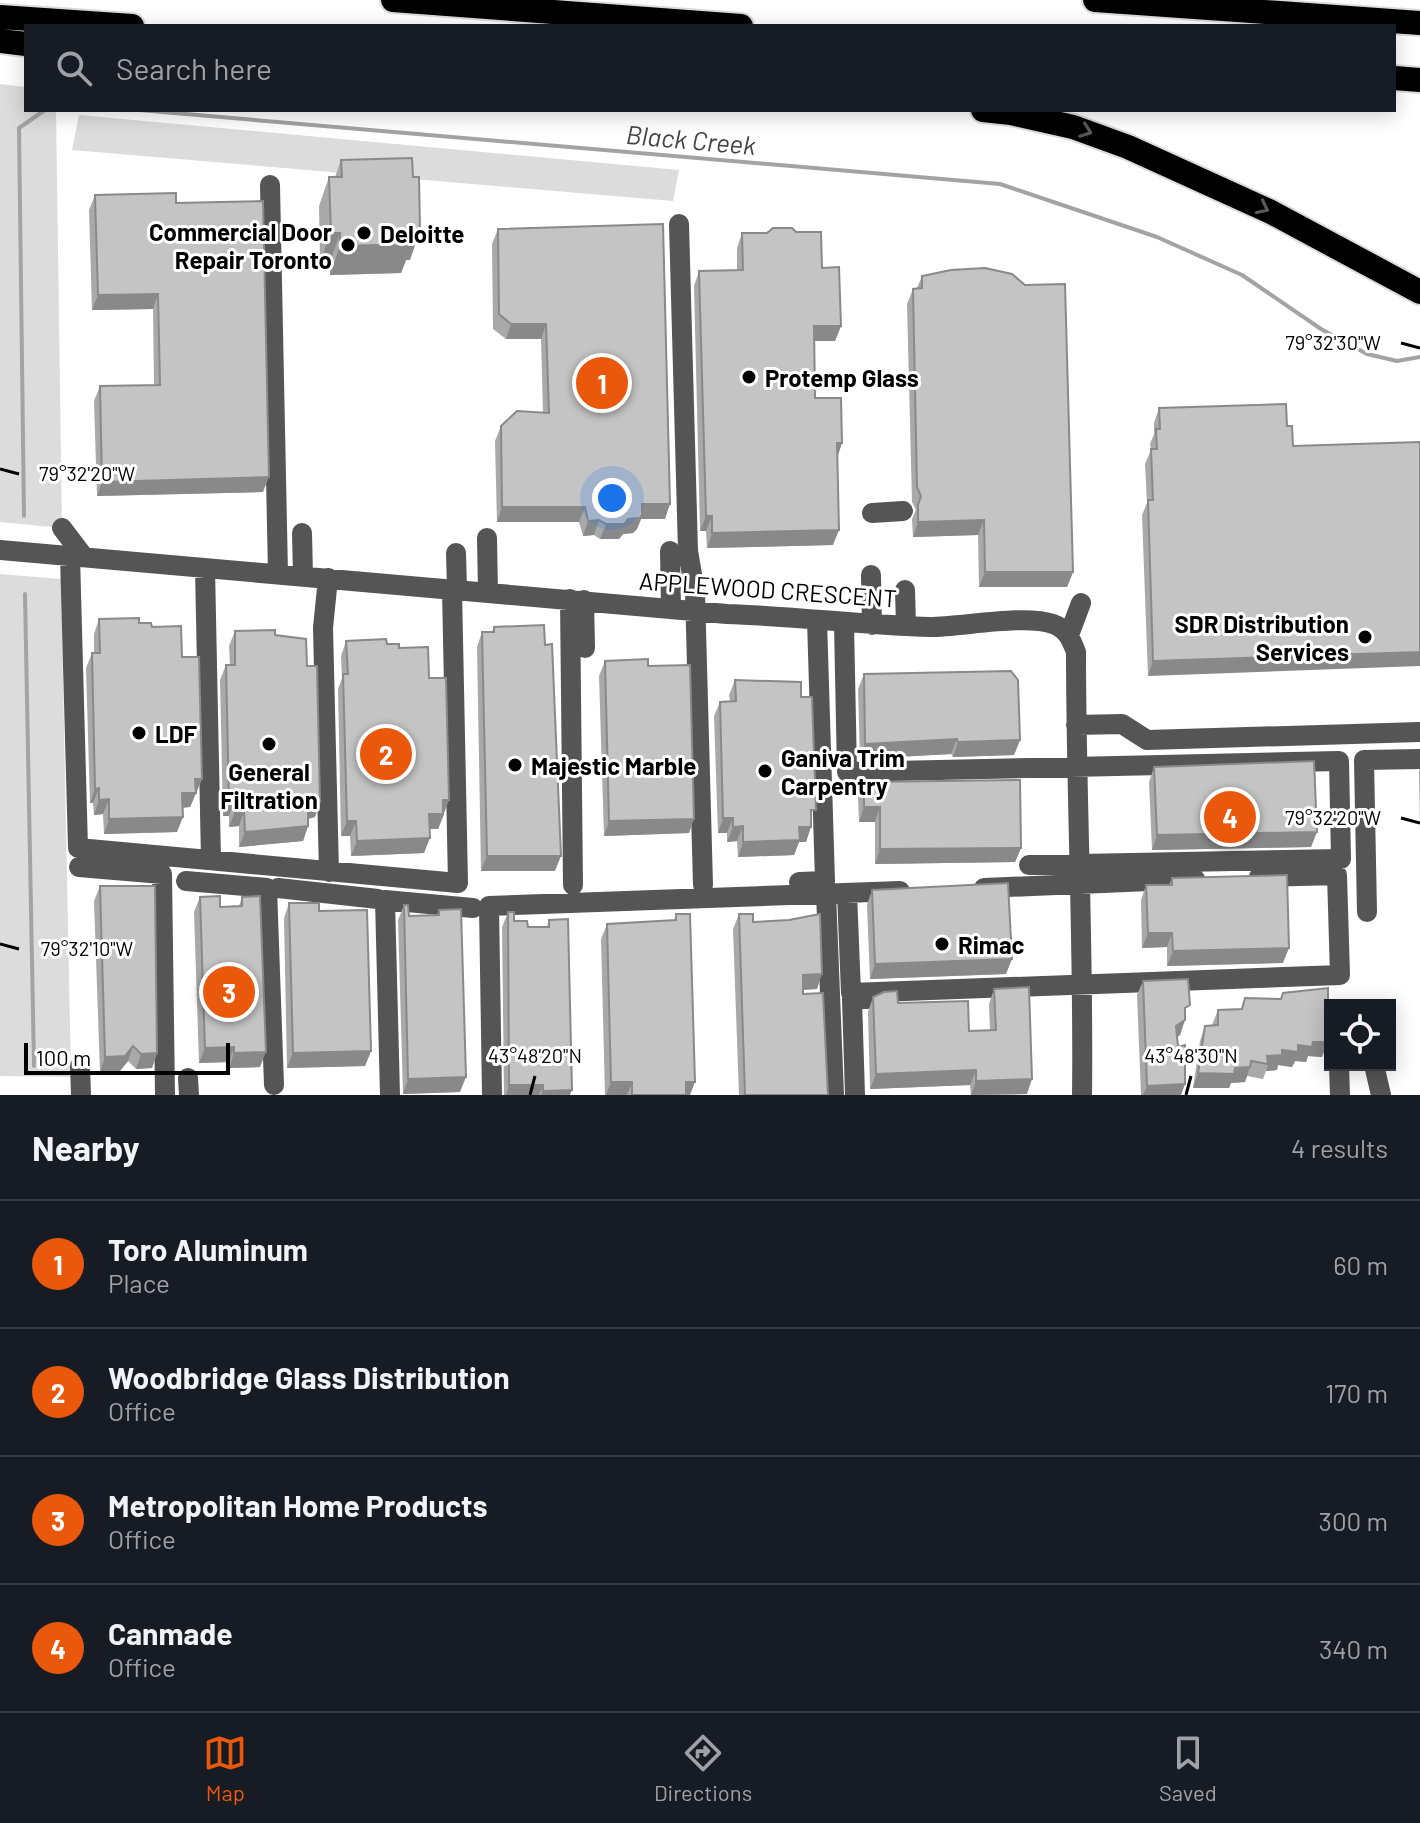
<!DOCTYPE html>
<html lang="en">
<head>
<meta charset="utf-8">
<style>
  :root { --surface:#171b24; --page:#242831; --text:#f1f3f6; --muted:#9ea1a6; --line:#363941; --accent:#ea580c }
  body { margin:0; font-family:Barlow,sans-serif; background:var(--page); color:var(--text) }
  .controls { position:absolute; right:24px; bottom:24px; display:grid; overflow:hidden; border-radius:0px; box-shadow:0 4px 20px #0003 }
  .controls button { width:72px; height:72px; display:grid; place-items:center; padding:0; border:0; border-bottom:2px solid var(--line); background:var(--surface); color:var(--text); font:40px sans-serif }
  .scale { position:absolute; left:24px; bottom:20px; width:206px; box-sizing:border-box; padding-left:8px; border:4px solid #000; border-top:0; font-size:22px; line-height:28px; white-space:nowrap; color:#000; -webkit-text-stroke:6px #fff; paint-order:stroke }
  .you { position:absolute; left:612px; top:498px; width:28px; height:28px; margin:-20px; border:6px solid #fff; border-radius:50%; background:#1a73e8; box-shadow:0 0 0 12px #1a73e833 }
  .badge { display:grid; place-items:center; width:52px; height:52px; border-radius:50%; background:var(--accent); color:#fff; font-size:26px; font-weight:700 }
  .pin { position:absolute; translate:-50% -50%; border:4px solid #fff; box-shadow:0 2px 8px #0006 }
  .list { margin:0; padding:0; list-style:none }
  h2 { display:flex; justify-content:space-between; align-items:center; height:104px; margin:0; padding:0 32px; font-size:34px }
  h2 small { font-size:26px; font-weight:400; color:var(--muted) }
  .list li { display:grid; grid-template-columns:52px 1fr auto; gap:24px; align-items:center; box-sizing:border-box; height:128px; padding:0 32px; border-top:2px solid var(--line) }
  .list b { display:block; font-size:30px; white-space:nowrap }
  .list p { margin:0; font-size:26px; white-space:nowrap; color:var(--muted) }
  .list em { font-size:26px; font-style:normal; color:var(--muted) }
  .icon { flex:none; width:44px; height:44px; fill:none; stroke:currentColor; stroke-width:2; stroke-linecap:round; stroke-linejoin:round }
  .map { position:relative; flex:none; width:1420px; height:1095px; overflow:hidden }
  .search { position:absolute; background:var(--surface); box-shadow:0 4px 20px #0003; left:24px; right:24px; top:24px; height:88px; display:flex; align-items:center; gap:20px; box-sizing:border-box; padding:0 28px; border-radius:0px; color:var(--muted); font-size:30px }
  .sheet { height:616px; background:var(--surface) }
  nav { display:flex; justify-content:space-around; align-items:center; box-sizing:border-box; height:112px; border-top:2px solid var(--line); background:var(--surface); font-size:22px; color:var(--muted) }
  nav a { display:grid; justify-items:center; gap:4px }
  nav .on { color:var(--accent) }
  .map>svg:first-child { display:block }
</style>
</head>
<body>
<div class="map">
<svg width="1420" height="1095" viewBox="0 0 1420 1095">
  <rect width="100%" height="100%" fill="#fff"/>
  <path fill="#dcdcdc" d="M0,84L26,87V110H56L62,528L0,522Z
    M79,115L679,170L673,201L72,150Z
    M0,574L61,579L71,1077L0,1076Z"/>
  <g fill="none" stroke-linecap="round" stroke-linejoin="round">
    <path stroke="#a3a3a3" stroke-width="4" d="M139,110L1000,184L1157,237L1242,275L1321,329L1367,354L1397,361L1420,357
      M24,516L19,128L45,110
      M25,594L34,1066"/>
    <defs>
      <path id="highway" d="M393,0L741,26
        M1095,0L1420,23
        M0,17L132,26
        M0,41L26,44
        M1394,78L1420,80
        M983,110L1011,113L1073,127L1128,147L1271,212L1420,292"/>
    </defs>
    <use href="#highway" stroke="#dbdbdb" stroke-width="28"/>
    <path stroke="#555" stroke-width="20" d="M270,185L278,574
      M679,224L688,551L695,592L703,885
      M872,513L903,511
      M62,528L84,557
      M302,533L303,576
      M487,538L488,592
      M0,550L727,614C795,616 862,625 930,627C962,627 1024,614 1053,624C1067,629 1071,639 1076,652C1076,799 1084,947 1082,1095
      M670,551L671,608
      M456,553L457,589
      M70,556L78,848L458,883L452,589
      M205,568L211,860
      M871,575L872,625
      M328,578L323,628L329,872
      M905,590L906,626
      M570,599L573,885
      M584,600L585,648
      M844,624L847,772L1339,761L1341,859L1029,865
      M1069,635L1081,603
      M1076,725L1122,724L1147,740L1420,732
      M79,867L162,874L165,1095
      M186,881L267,888L274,1085
      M799,882L825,881L817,620
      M278,888L378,899
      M984,888L1195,879
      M826,893L834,1095
      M847,893L851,993L1340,975L1337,875L1259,877
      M1367,912L1364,760L1420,759
      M1339,1065L1340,1095
      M1374,1065L1381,1095
      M80,1066L81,1095
      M188,1078L189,1095
      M390,1095L385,900L473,908
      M492,1095L489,906L900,891
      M855,1095L852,999H868"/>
    <use href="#highway" stroke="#000" stroke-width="24"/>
  </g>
  <path fill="#a9a9a9" d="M341,160L410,260H406L401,273L330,275V262H320L319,206L329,177H335Z
    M95,195L176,203L263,492L97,496L94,401L100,386L154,385L153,309L92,310L89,210Z
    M498,229L665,519H641L637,529L633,533L623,534L619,539H600L594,535L583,536L579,522H497L495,441L501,426L543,413L541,339H506L493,329L492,244Z
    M742,233L822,268L841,326L835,341H814L815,398L842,443L837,457L833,545L707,548L706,531H700L694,286L699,271L737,270V248Z
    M922,276L1073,572L1067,587H979L978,535L913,537L912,519L916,510L912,502L907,304L913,289L917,288Z
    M1286,404L1148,676L1142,515L1147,503L1145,464L1151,450L1150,444L1154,434V423L1159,408Z
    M99,619L139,623L152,627L182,657L202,779L190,807L182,808L177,832L104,834L103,814L94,815L93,803H90L86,668L92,653H94V634Z
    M494,627L555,871H481L477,647L482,632H492Z
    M235,631L275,635L307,666L315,817L308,819V826L303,841L239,847V826L229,827V816H223L220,680L226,665H230L229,646Z
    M346,641L387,644L399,648L429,678L444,815L438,829H430L424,853L351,856L350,836H341L338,689L342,678L341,656Z
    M605,661L648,666L689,833L604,836L599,676Z
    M864,674L1020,740L1014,755L953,757L951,754L860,759L858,689Z
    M735,680L801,697L811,823L806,842H799L794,855L738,857L737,841L727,842V833H718L714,716L720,702L730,701L729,695Z
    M1154,767L1311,847L1152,850L1149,782Z
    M1420,768V831L1419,772Z
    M864,782L1021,848L1015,862L875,864V822H859L858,796Z
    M1172,878L1283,963L1167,966V947L1142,948L1141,900L1146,885H1169Z
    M100,886L157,1053L152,1068L136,1069L128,1061L120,1071L100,1072L94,901Z
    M872,890L1006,974L870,979L867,905Z
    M200,897L220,907L239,906L242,897L260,1067L229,1068V1062L199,1063L194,912Z
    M289,903L319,911L371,1051L365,1066L287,1068L284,918Z
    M404,905L409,916L437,915L439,910L460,1092L403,1094L398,920Z
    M508,912L514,921L528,927H547L549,920L570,1095H504L502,927Z
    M676,914L690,1095H605L601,939L607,924L674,920Z
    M739,914L753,922L817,989L803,990V994L828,1095H739L733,929Z
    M1143,981L1185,1017L1180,1035L1177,1037L1181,1095H1141L1137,995Z
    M994,989L1027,1094L971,1095L970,1085L870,1089L868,1012L873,997L898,1003L969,1031H990L989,1004Z
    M1245,998L1322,1057L1308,1056L1306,1062L1295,1061L1292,1067L1278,1065L1277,1070L1266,1071L1263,1079L1247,1076L1245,1082L1231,1083L1229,1088H1193L1200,1041L1205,1026L1212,1025L1218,1010L1241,1009Z"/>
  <path fill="#898989" d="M420,231L410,260H406L401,273L330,275L340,246L412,232Z
    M331,233H340L330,262H320Z
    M158,294L153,309L92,310L98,295Z
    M511,324H546L541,339H506Z
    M814,326H841L835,341H809Z
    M837,443H842L837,458Z
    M269,477L263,492L97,496L102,482Z
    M642,504H670L665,519H641L637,529L633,533L623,534L619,539H600L606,524Z
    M502,507H585L579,522H497Z
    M706,516H712L706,531H700Z
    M599,520L594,535L583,536L588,521Z
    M984,520L978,535L913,537L918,522Z
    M839,530L833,545L707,548L712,533Z
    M985,572H1073L1067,587H979Z
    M1420,652V666L1148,676L1153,661Z
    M957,739L951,754L860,759L865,744Z
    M1020,740L1014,755L953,757L958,742Z
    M195,779H202L190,807L176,808L182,793Z
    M99,788L93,803H90L95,789Z
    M109,799L103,814L94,815L99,800Z
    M443,800H449L438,829H424L429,814Z
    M229,801H234L229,816H223Z
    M320,802L315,817L303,820L308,805Z
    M864,807H880L875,822H859Z
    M244,811L239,826L229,827L235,812Z
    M183,817L177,832L104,834L109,819Z
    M723,818H733L727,833H718Z
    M694,819L689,833L604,836L609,821Z
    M347,821H356L350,836H341Z
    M308,826L303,841L239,847L245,832Z
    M743,826L737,841L727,842L733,827Z
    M799,827H811L806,842H799L794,855L738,857L743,842Z
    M1317,832L1311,847L1152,850L1157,835Z
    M430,838L424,853L351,856L357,841Z
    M1021,848L1015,862L875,864L880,849Z
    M487,856H561L555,871H481Z
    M1148,933H1172L1167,947L1142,948Z
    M1289,948L1283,963L1167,966L1173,951Z
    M1012,959L1006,974L870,979L875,964Z
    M822,974L817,989L797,990L803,975Z
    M1185,1020L1180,1035L1170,1041L1176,1026Z
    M1313,1042H1328L1322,1057L1308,1056L1306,1062L1295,1061L1292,1067L1278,1065L1277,1070L1266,1071L1268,1064L1267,1056Z
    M133,1046L128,1061L120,1071L100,1072L105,1057Z
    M234,1047L229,1062L199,1063L205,1048Z
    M371,1051L365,1066L287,1068L293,1053Z
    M266,1052L260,1067L229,1068L234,1053Z
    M157,1053L152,1068L136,1069L141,1054Z
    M1250,1067L1245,1082L1231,1083L1229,1088H1193L1198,1073Z
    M976,1070L970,1085L870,1089L876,1074Z
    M466,1077L460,1092L403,1094L408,1079Z
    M1032,1079L1027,1094L971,1095L976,1081Z
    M611,1082H632L627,1095H606Z
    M686,1082H695L690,1095H681Z
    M1185,1084L1181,1095H1143L1147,1086Z
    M509,1085H543L539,1095H506Z
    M572,1090L570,1095H541L543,1091Z"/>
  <path fill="#c4c4c4" stroke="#898989" stroke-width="2" d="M412,158L413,177H419L420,231L412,232V244L340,246V233H331L329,177H342L341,160Z
    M176,193V203L263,201L269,477L102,482L100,386L160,385L158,294L98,295L95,195Z
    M663,224L670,504H642V515L639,518L628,519L624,524H606L599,520L588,521L585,507H502L501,426L517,411L549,413L546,324H511L499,314L498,229Z
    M773,228H792L796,232H821L822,268L839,267L841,326H814L815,398H841L842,443H837L839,530L712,533V516H706L699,271L743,270L742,233H767Z
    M985,268L1012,274L1025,285L1065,284L1073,572H985L984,520L918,522V505L921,496L917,487L913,289L922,288V276L951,270Z
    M1286,404L1287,426H1292L1293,446L1420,442V652L1153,661L1148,500H1153L1151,449H1157L1156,429H1160L1159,408Z
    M139,618V623H151L152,627L181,626L182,657H199L202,779H195L196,793H182L183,817L109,819V799L99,800V788L95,789L92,653H100L99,619Z
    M544,625L545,645L552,644L561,856H487L482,632H494V627Z
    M275,630V635L306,639L307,666H317L320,802L308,805V826L245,832L244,811L235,812L234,801H229L226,665H235V631Z
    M386,639L387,644H399V648L428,647L429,678H446L449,800H443V814H429L430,838L357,841L356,821H347L343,674H348L346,641Z
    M648,659V666L690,665L694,819L609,821L605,661Z
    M1011,671L1018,680L1020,740L958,742L957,739L865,744L864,674Z
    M735,680L801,682V697H812L816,810H811V827H799L800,840L743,842V826L733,827V818H723L720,702L736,701Z
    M1314,761L1317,832L1157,835L1154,767Z
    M1020,780L1021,848L880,849V807H864V782Z
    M1287,875L1289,948L1173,951L1172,933H1148L1146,885H1172V878Z
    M1008,883L1012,959L875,964L872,890Z
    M100,886H155L157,1053L141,1054L133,1046L125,1056L105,1057Z
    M220,896V907L242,906V897L260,896L266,1052L234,1053V1047L205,1048L200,897Z
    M289,903H319V911L367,910L371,1051L293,1053Z
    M404,905H408L409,916L439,915V910L461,909L466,1077L408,1079Z
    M508,912H514V921H527L528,927H549V920L568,919L572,1090L543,1091V1085H509Z
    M676,914H690L695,1082H686V1095H632V1082H611L607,924L676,920Z
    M739,914H753V922L789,920L820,914L822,974L803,975V994L823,993L828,1095H745Z
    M1188,979L1190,1005L1185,1008V1020L1176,1026L1178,1047L1185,1045V1084L1147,1086L1143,981Z
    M1029,987L1032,1079L976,1081V1070L876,1074L873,997L884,992L897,991L898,1003L968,1001L969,1031L996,1030L994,989Z
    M1328,988V1042H1313L1312,1047L1298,1045V1052L1282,1050V1055L1267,1056L1268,1064L1251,1061L1250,1067L1235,1068L1234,1074L1198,1073L1205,1026L1218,1025V1010L1242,1009L1245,998L1281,999L1283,993Z"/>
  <defs><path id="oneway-chevron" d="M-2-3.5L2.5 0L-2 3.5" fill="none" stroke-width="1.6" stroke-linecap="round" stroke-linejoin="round" transform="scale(2)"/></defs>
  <g stroke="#595959">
    <use href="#oneway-chevron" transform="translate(1086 131) rotate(20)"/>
    <use href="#oneway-chevron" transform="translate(1263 208) rotate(26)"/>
  </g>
  <path fill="none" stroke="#000" stroke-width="3" d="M1401,343L1420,348M0,469L19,474M1401,818L1420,823M0,944L19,949M530,1095L535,1076M1186,1095L1191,1076"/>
  <g fill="#000" stroke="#fff" stroke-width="3">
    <circle cx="364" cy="233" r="8"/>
    <circle cx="348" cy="245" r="8"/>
    <circle cx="749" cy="377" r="8"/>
    <circle cx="1365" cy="637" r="8"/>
    <circle cx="139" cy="733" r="8"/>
    <circle cx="269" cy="744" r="8"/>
    <circle cx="515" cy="765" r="8"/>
    <circle cx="765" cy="771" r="8"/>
    <circle cx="942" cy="944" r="8"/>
  </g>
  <g text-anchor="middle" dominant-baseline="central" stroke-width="6" stroke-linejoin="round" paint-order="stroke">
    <g font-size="24" font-weight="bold" fill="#000" stroke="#fff" text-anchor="start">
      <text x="332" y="231" text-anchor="end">Commercial Door<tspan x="332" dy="28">Repair Toronto</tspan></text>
      <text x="380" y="233">Deloitte</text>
      <text x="765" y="377">Protemp Glass</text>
      <text x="1349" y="623" text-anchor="end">SDR Distribution<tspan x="1349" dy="28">Services</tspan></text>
      <text x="155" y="733">LDF</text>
      <text x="781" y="757">Ganiva Trim<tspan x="781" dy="28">Carpentry</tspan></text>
      <text x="531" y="765">Majestic Marble</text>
      <text x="269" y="771" text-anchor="middle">General<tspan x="269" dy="28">Filtration</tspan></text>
      <text x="958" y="944">Rimac</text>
    </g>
    <g font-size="24" fill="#000" stroke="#fff">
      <text transform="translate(768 589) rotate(4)">APPLEWOOD CRESCENT</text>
    </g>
    <g font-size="26" font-style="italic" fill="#444" stroke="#fff">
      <text transform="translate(691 139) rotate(5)">Black Creek</text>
    </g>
  </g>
  <g font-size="20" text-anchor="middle" fill="#000" stroke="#fff" stroke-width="6" stroke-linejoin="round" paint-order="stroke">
    <text x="1333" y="350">79°32'30"W</text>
    <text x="87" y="481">79°32'20"W</text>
    <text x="1333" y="825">79°32'20"W</text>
    <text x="87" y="956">79°32'10"W</text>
    <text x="535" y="1063">43°48'20"N</text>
    <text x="1191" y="1063">43°48'30"N</text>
  </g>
</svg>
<div class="controls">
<button><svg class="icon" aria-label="locate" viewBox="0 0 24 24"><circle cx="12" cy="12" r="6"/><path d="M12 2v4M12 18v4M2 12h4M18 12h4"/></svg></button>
</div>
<div class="scale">100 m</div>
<div class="you"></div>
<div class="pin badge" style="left:602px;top:383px">1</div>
<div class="pin badge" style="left:386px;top:754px">2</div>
<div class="pin badge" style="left:229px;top:992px">3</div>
<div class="pin badge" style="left:1230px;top:817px">4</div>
<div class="search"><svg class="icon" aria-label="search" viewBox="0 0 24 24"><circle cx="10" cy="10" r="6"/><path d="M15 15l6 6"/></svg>Search here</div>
</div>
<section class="sheet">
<h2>Nearby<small>4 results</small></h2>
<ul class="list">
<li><span class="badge">1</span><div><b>Toro Aluminum</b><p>Place</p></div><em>60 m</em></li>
<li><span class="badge">2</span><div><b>Woodbridge Glass Distribution</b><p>Office</p></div><em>170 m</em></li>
<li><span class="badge">3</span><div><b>Metropolitan Home Products</b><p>Office</p></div><em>300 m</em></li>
<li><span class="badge">4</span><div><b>Canmade</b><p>Office</p></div><em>340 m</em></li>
</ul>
</section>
<nav>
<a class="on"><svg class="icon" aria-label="map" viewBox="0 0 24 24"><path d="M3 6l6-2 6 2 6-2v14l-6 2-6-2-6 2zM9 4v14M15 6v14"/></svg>Map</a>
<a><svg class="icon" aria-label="directions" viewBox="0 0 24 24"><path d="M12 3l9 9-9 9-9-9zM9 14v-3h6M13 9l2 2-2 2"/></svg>Directions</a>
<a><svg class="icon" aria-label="saved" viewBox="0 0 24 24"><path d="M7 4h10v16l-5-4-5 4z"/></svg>Saved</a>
</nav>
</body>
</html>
